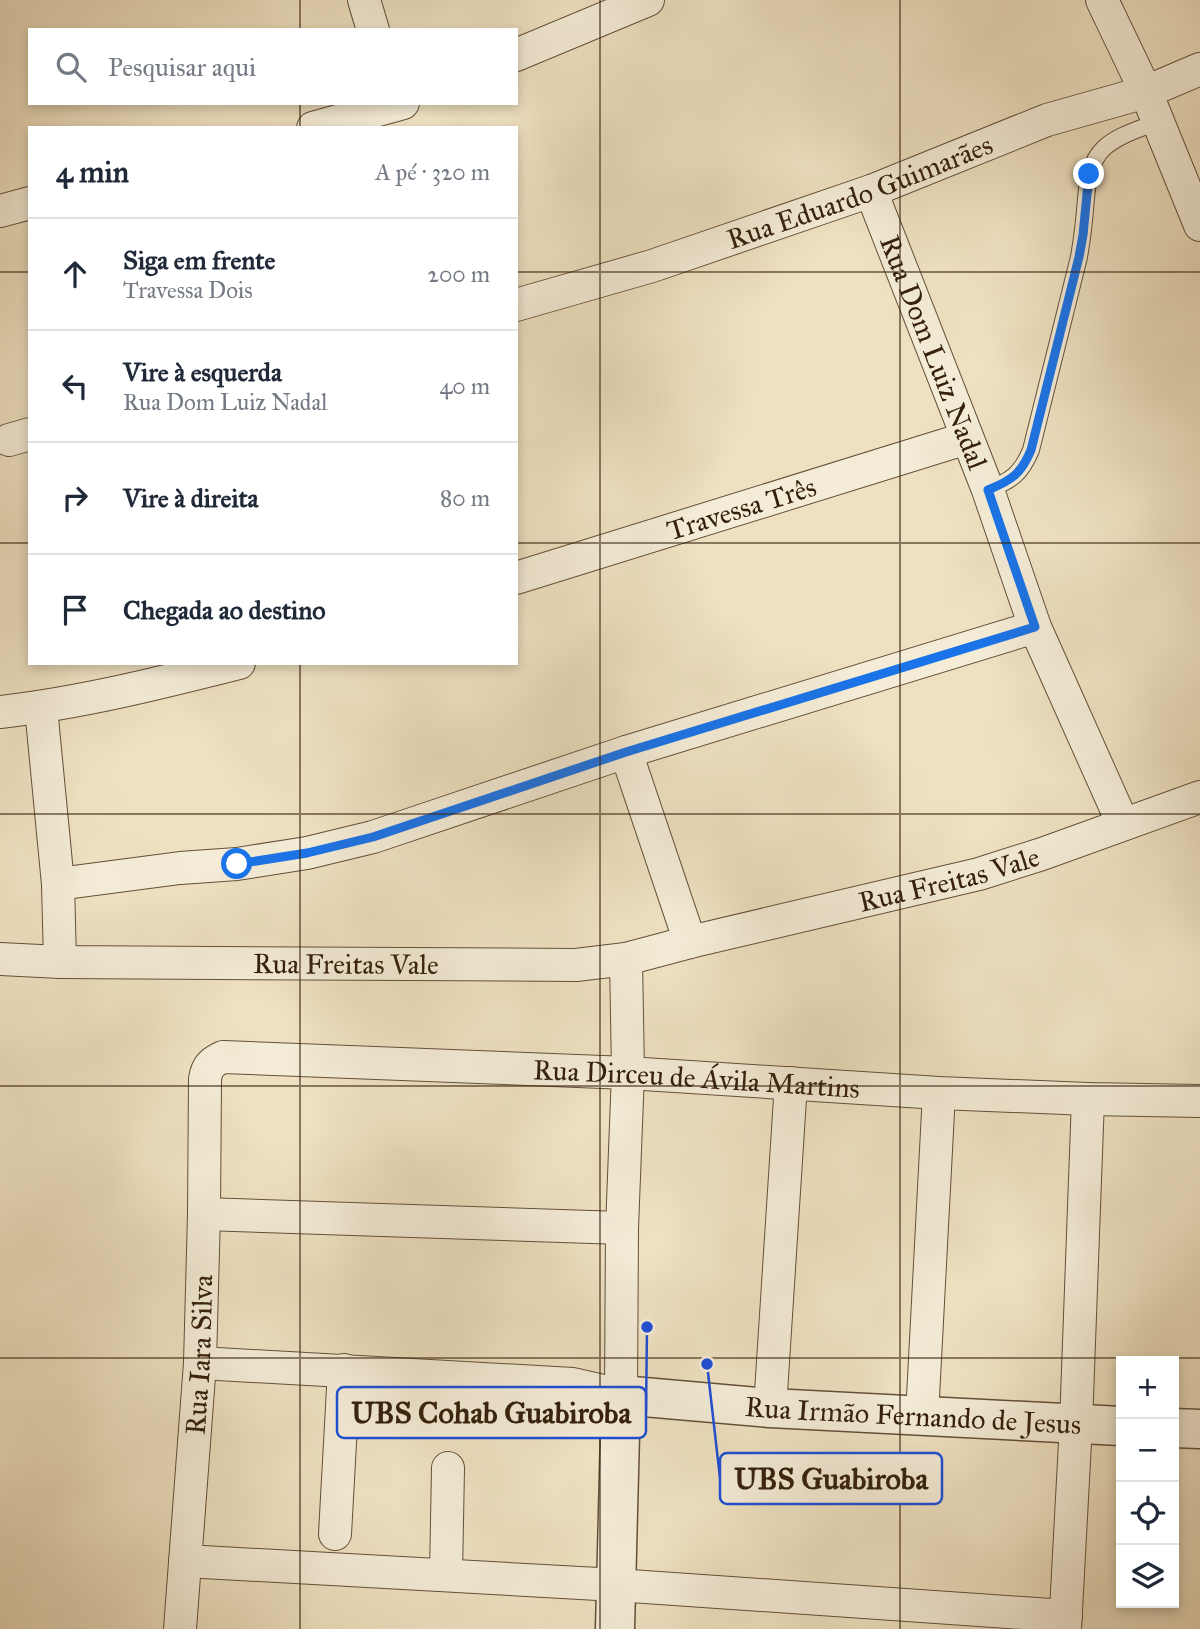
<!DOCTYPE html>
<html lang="pt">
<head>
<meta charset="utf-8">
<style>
  :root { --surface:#fff; --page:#f2f2f3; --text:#1f2937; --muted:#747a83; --line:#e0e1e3 }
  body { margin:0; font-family:"IM FELL Great Primer",serif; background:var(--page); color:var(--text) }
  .controls { position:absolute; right:21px; bottom:21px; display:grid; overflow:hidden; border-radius:0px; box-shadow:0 4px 10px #0003 }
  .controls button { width:63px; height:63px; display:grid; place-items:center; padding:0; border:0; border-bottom:2px solid var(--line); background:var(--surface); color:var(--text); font:35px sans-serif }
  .stop { position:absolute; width:21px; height:21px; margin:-16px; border:5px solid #1a73e8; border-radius:50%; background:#fff }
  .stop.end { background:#1a73e8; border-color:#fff; box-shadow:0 2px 7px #0008 }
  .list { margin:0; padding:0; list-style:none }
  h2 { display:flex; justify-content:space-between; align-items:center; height:91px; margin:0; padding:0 28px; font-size:30px }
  h2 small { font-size:23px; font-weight:400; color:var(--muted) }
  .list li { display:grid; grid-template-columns:46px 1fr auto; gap:21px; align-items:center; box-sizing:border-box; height:112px; padding:0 28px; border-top:2px solid var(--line) }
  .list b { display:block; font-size:26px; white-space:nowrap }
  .list p { margin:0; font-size:23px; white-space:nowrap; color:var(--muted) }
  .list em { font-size:23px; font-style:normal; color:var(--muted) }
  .icon { flex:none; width:38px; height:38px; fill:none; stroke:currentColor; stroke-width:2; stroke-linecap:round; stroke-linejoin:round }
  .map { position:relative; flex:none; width:1200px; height:1629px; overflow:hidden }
  .search { position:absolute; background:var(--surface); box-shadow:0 4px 10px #0003; left:28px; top:28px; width:490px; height:77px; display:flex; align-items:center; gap:18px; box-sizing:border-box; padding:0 24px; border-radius:0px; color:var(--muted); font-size:26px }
  .panel { position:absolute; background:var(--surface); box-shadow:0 4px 10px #0003; left:28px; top:126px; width:490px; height:539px; border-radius:0px }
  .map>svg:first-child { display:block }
</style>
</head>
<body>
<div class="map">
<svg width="1200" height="1629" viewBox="0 0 1200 1629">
  <rect width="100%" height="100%" fill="#eee1c1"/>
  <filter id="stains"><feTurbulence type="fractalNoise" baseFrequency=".00286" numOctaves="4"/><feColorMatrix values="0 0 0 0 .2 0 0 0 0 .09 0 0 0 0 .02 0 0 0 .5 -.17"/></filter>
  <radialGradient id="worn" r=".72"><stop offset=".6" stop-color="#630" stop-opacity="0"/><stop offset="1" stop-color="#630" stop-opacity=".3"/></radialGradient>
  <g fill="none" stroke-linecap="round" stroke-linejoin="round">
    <defs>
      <path id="service" d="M988,490C1012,480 1021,474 1031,450L1079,257C1081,245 1083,232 1084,220C1087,196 1085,166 1104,148C1118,135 1140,129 1157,122"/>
      <g id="minor">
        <path d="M364,0L373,30"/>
        <path d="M1102,0L1146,92L1200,225"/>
        <path d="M516,55L648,0"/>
        <path d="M313,128L403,103"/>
        <path id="s1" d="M871,191L988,490L1035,627L1123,824"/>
        <path d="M0,211L30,203"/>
        <path id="s2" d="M516,305L652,266L871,191L1047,120L1146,92L1200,69"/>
        <path d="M9,440L30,434"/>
        <path id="s3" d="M516,578L967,438"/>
        <path d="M41,708L58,884L60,962"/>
        <path d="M0,712C80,703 160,683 239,663"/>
        <path d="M626,752L690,942"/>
        <path d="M58,884L180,868L237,864L307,853L373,837L626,752L1035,627"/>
        <path id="s4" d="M0,959L60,962L576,965L626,959L690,942L979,874L1042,854L1200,797"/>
        <path d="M204,1214L622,1228"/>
        <path d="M200,1363L573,1384L621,1395L622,1228L628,1073L626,959"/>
        <path d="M770,1408L791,1083"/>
        <path d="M922,1416L939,1093"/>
        <path d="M335,1534L344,1370"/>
        <path d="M185,1561L616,1585L1066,1616"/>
        <path d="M446,1575L448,1468"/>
        <path id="s5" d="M180,1629L200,1363L204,1214L205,1079C207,1066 212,1062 223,1057L628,1073L939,1093L1088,1099L1200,1101"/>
        <path d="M1065,1629L1076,1424L1088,1099"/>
      </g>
      <g id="tertiary">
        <path d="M1174,1428L1200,1429"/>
        <path id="s6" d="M615,1629L621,1395L770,1408L1121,1426"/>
      </g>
    </defs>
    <use href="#service" stroke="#635039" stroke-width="18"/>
    <use href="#minor" stroke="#635039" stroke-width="34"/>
    <use href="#tertiary" stroke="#635039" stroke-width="41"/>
    <use href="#service" stroke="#f4ecd7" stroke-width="16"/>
    <use href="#minor" stroke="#f4ecd7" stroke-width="32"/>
    <use href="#tertiary" stroke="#f4ecd7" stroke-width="38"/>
  </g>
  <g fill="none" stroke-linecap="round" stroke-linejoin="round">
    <path stroke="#1a73e8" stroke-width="9" d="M237,864L307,853L373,837L626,752L1035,627L988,490C1012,480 1021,474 1031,450L1079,257L1083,235L1089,174"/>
  </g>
  <path fill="none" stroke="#35200c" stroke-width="2" stroke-opacity="0.55" d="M300,0V30M600,0V1629M900,0V1629M300,103V128M0,272H30M516,272H1200M0,543H30M516,543H1200M300,663V1629M0,814H1200M0,1086H1200M0,1358H1200"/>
  <g text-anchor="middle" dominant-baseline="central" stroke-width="5" stroke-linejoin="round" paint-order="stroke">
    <g font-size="28" fill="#35200c" stroke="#f4ecd7">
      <text stroke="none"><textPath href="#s2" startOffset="362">Rua Eduardo Guimarães</textPath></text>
      <text stroke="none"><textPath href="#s1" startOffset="173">Rua Dom Luiz Nadal</textPath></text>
      <text stroke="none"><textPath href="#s3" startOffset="236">Travessa Três</textPath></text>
      <text stroke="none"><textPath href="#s4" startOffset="959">Rua Freitas Vale</textPath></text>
      <text stroke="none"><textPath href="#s4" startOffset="346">Rua Freitas Vale</textPath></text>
      <text stroke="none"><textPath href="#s5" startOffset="1055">Rua Dirceu de Ávila Martins</textPath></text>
      <text stroke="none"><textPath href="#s5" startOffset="275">Rua Iara Silva</textPath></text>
      <text stroke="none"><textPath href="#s6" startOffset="527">Rua Irmão Fernando de Jesus</textPath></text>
    </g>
  </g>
  <path fill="none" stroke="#1d4ed8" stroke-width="2.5" d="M647 1327L646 1412M707 1364L720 1478"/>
  <g fill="#1d4ed8" stroke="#f4ecd7" stroke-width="2.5">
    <circle cx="647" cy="1327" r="7"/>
    <circle cx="707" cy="1364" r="7"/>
  </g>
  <g fill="#f4ecd7" stroke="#1d4ed8" stroke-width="2.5">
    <rect x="337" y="1387" width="309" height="51" rx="7"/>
    <rect x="720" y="1453" width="222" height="51" rx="7"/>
  </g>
  <g font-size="30" text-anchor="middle" font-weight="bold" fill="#35200c">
    <text x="491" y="1423">UBS Cohab Guabiroba</text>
    <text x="831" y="1489">UBS Guabiroba</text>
  </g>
  <rect width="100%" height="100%" filter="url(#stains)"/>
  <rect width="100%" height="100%" fill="url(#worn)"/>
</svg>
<div class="controls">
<button>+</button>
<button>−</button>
<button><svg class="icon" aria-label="locate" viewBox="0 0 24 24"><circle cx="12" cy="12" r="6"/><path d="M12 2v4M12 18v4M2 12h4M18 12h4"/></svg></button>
<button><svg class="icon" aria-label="layers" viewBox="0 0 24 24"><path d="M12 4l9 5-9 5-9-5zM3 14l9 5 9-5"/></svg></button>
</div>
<div class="stop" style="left:237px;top:864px"></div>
<div class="stop end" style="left:1089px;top:174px"></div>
<div class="search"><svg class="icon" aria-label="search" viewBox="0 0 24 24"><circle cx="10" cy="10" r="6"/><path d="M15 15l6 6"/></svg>Pesquisar aqui</div>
<section class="panel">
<h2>4 min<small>A pé · 320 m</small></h2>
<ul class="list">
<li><svg class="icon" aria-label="ahead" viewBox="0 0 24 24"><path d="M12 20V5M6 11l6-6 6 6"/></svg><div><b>Siga em frente</b><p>Travessa Dois</p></div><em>200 m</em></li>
<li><svg class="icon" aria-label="left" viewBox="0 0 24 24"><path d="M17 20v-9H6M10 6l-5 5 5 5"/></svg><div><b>Vire à esquerda</b><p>Rua Dom Luiz Nadal</p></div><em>40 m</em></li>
<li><svg class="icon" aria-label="right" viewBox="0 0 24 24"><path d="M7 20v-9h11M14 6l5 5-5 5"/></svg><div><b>Vire à direita</b></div><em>80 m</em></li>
<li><svg class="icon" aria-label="arrive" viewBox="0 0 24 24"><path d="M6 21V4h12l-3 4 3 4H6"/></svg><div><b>Chegada ao destino</b></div></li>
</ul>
</section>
</div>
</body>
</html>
